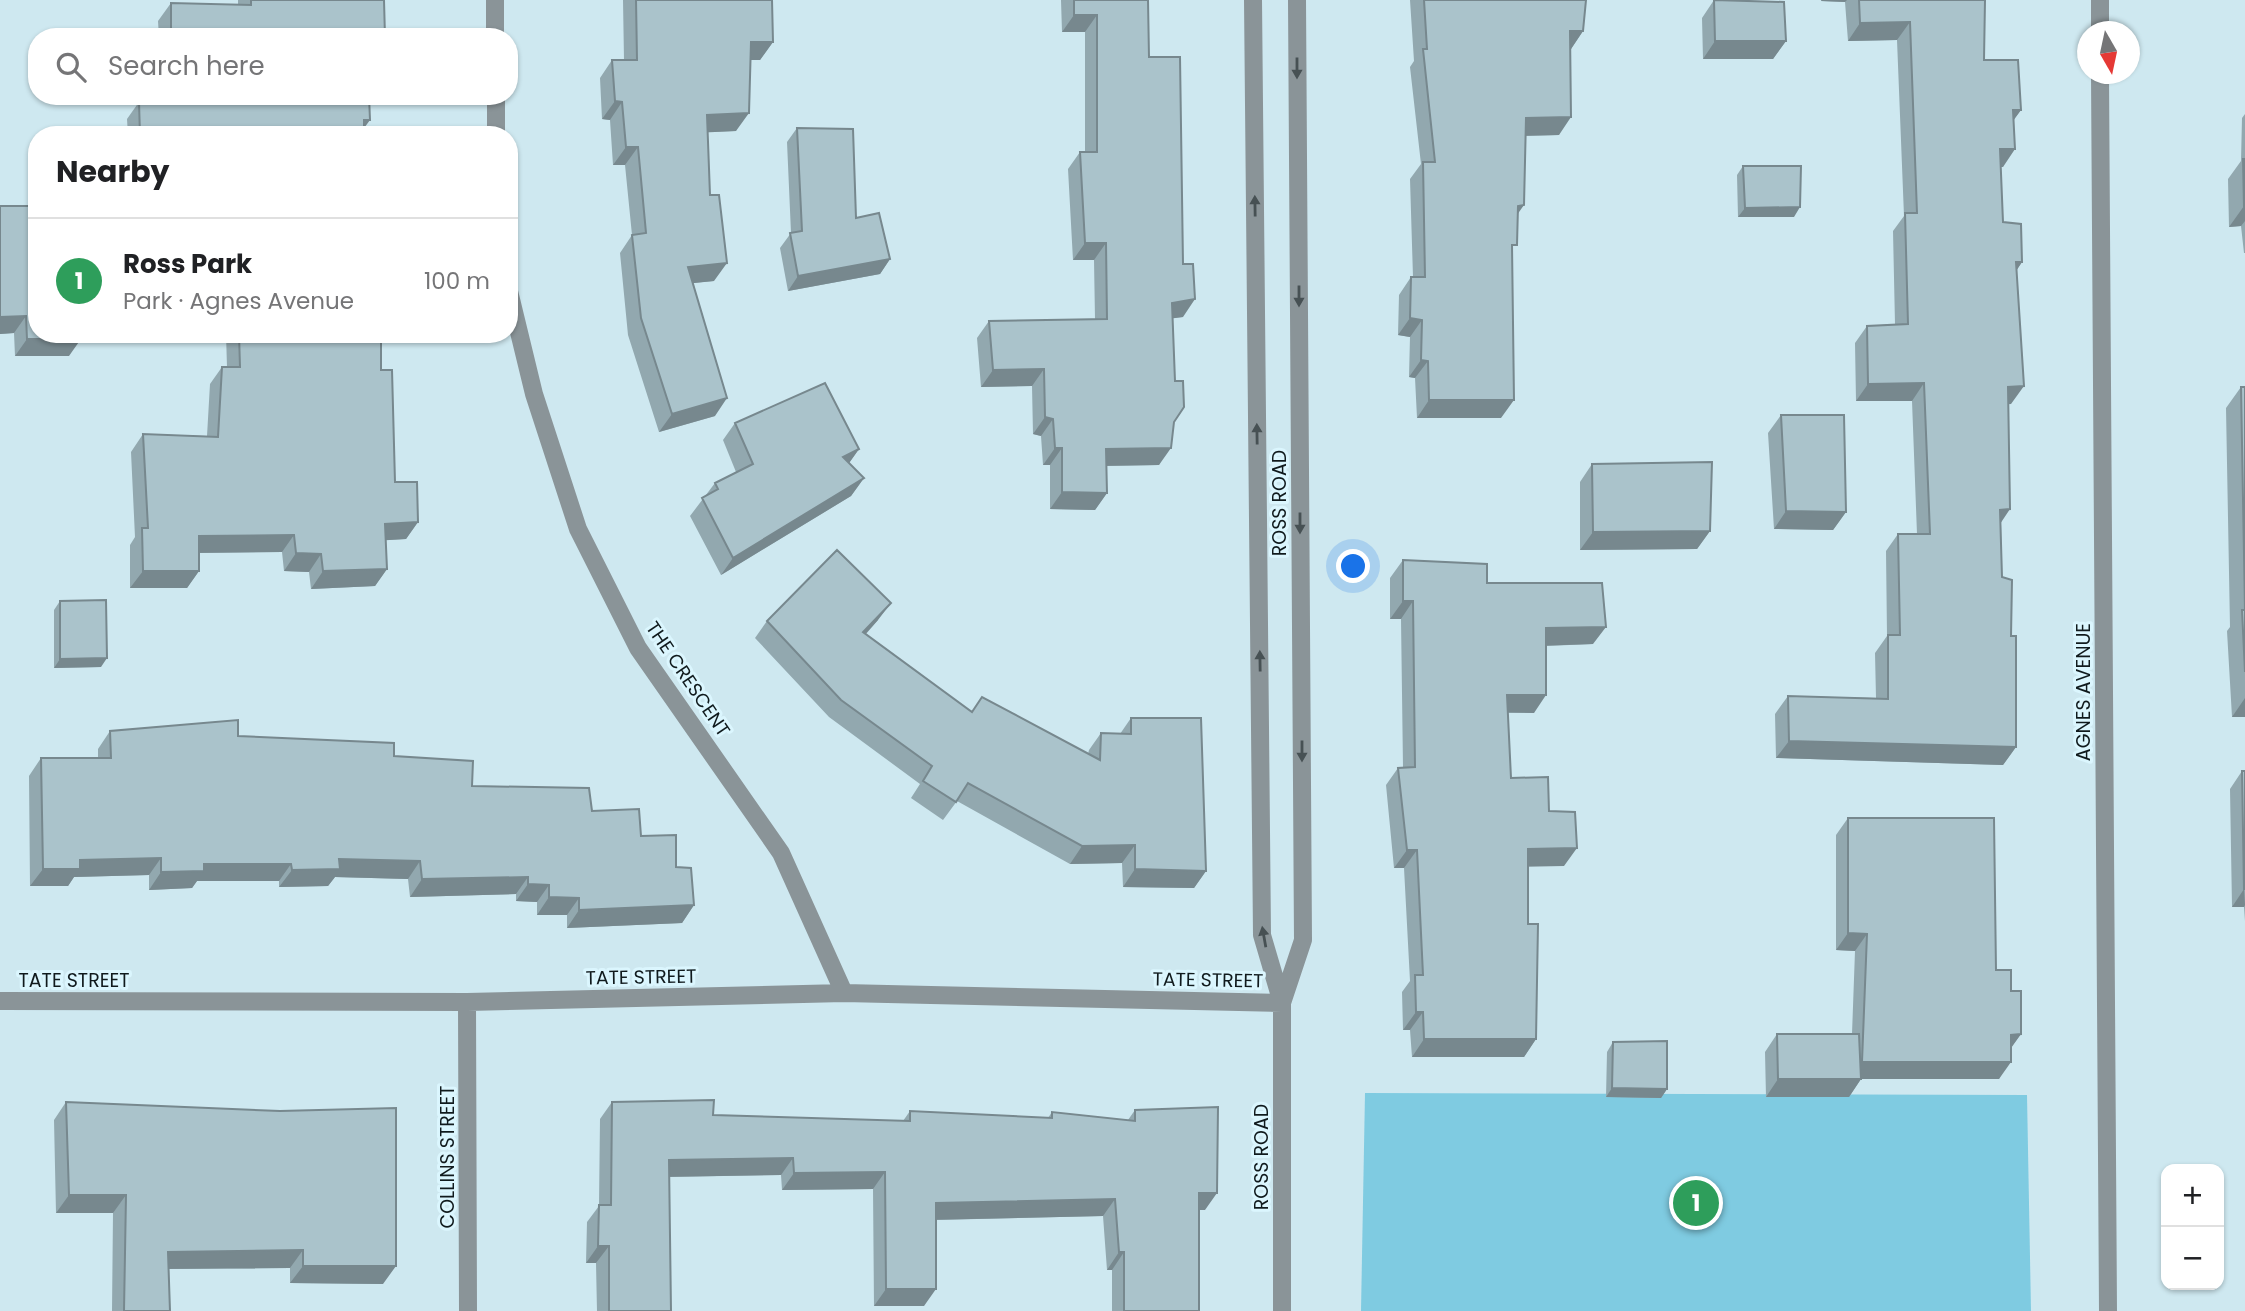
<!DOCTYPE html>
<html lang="en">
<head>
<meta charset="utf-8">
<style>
  :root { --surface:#fff; --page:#f6f6f6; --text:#202124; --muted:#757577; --line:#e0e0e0; --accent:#d93025 }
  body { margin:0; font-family:Poppins,sans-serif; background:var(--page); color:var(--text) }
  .controls { position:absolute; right:21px; bottom:21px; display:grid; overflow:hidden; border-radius:14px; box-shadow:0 2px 5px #0004 }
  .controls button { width:63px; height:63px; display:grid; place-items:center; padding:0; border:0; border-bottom:2px solid var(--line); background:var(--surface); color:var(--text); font:35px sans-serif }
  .compass { position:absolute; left:2077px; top:21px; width:63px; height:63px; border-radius:50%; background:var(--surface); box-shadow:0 2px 5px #0004; rotate:171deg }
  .you { position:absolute; left:1354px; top:567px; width:24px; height:24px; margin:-18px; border:5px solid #fff; border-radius:50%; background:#1a73e8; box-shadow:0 0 0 10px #1a73e833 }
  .badge { display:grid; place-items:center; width:46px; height:46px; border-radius:50%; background:var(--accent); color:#fff; font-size:23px; font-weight:700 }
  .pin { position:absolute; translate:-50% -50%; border:4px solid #fff; box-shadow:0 2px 7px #0006 }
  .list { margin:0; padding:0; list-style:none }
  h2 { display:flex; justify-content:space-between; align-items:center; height:91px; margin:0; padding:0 28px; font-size:30px }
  h2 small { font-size:23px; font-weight:400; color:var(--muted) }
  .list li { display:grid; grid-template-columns:46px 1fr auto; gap:21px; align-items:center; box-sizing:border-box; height:126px; padding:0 28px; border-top:2px solid var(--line) }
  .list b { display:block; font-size:26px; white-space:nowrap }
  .list p { margin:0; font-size:23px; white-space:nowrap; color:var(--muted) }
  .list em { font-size:23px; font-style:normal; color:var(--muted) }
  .icon { flex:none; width:38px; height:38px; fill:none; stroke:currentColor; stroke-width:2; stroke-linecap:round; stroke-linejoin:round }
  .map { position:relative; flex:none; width:2245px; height:1311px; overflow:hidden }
  .search { position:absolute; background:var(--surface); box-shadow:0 2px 5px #0004; left:28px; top:28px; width:490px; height:77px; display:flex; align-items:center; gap:18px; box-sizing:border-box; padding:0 24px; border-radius:28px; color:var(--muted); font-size:26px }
  .panel { position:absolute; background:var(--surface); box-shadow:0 2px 5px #0004; left:28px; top:126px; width:490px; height:217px; border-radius:28px }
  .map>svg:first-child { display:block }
</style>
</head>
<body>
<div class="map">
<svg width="2245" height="1311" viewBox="0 0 2245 1311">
  <rect width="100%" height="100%" fill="#cee8f0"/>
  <path fill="#7fcbe1" d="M1365,1093L2027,1095L2031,1311H1361Z"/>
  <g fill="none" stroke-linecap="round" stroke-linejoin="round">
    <path stroke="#8a9498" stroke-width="18" d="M495,0V37
      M1253,0L1262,935L1282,1003V1311
      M2100,0V32
      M2100,74L2108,1311
      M496,96V135
      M509,291L534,394L578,529L638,648L781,853L844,993
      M0,1001L467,1002L844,993L1282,1003
      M467,1002L468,1311
      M1282,1003L1303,940L1297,0"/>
  </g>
  <path fill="#92a8af" d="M238,0H384L385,37H159L158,21L171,3L238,5Z
    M623,0H772L773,42L760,60H750L736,131L707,132L714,281L692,283L715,416L659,432L628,335L620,253L632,235L625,165H613L610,120L602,119L600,78L612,60H624Z
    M1061,0H1148L1149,57L1183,317L1173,318L1174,422L1159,465L1106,466L1107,493L1095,510L1050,509V465H1043L1041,436L1033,434L1032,386L981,387L977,338L989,321L1095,319L1094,260H1073L1068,169L1080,152H1085V32H1062Z
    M1410,0H1586L1583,31L1571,49L1559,135L1525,136L1517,214L1512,252L1501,418H1417L1415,378L1409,377L1410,337L1398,335L1399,295L1411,277H1413L1410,179L1421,164L1410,67L1414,61Z
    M1714,0L1786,41L1773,59H1703L1702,18Z
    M1821,0H1985L1984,60L2021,110L2013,120L2003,167H2001L2003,222L2022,262L2016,271L2011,404H2008L2001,523L2002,577L2011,636L2016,747L2003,765L1776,758L1775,714L1788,696L1876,698L1875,653L1887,636L1886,551L1898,534H1917L1912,401H1856L1855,343L1867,326L1895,324L1893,231L1904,216L1897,40L1848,41L1845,2L1821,1Z
    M160,96H369L364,128V135H128L127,119L139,102H160Z
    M2245,114V253H2244L2241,226L2229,227L2228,179L2241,161L2242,118Z
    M797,128L856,218L890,259L880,274L788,291L780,248L791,233L787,142Z
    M1743,166L1794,217H1738L1737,175Z
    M0,206L37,334L69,356H15L14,333L0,334Z
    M226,334H381V370L395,482L418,522L406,539L386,540L387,569L375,586L311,589L309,572L284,571L282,552L199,553V571L187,588H130V545L135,537L131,452L143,434L207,436L210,384L222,367H227Z
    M2241,387H2245V717H2232L2227,631L2230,627L2226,408Z
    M1781,415L1846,512L1833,530L1774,529L1768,433Z
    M735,423L859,449L849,463L864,478L851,496L721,575L690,516L715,483L736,472L723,440Z
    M1592,464L1710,531L1697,549L1580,550V482Z
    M1403,560L1487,583L1593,644L1546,646L1534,713H1508L1511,778L1549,811L1564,866H1528V924L1536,1039L1524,1057H1412L1410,1030H1403L1402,992L1410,981L1404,868H1394L1386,785L1398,768L1403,767L1401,619H1390V578Z
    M60,601L101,667L54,668V610Z
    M878,620L866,634L972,712L1088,754L1089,750L1101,733L1120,734L1131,718L1206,871L1194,888L1123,887L1122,863L1070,864L957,801L943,820L911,798L920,784L829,717L755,638L767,621Z
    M110,731L238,736L394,756L472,786L592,811L641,836L676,867L694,905L682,923L567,928V915H537V902L516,901V894L410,897L408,879L335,877L328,886L279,887V881H197L192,888L149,890V875L74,877L68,886H30L29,776L41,758H98V749Z
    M2242,771H2245V921L2244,907H2232L2230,789Z
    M1848,818L1996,970L2011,991L2021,1034L2011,1047L1999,1079H1861L1849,1097H1766L1765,1052L1777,1034H1852L1855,951L1836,950V835Z
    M1613,1042L1667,1089L1661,1098L1606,1097L1607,1052Z
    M66,1102L383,1284L290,1283V1268L169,1269L170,1311H112L113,1213H56L54,1120Z
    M612,1102L713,1115L903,1121L910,1111L1048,1118L1052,1112L1128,1120L1135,1110L1205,1210H1199V1311H1112V1270H1107L1103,1216L936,1220L924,1306H874L873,1189L782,1190L781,1175L669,1177L671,1311H597L596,1263H586L587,1222L599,1206L600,1119Z"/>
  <path fill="#77888e" d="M1822,0H1847L1845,2L1821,1Z
    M1074,15H1097L1085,32H1062Z
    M1910,22L1897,40L1848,41L1860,23Z
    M1570,31H1583L1571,49Z
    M1715,41H1786L1773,59H1703Z
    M751,42H773L760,60H739Z
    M615,101L622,102L610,120L602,119Z
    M2013,110H2021L2008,128Z
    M749,113L736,131L694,133L707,115Z
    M1571,117L1559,135L1513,136L1526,118Z
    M364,120H370L359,135Z
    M626,147H638L625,165H613Z
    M2000,149H2015L2003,167H1988Z
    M1524,205L1512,222L1518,206Z
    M2244,206H2245V221L2241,226L2229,227Z
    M1800,207L1794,217H1738L1745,208Z
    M1085,243H1106L1094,260H1073Z
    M890,259L880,274L788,291L798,276Z
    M2016,262H2022L2010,280Z
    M727,263L714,281L675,285L688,267Z
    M1195,299L1183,317L1160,320L1172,303Z
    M26,316L14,333L0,334V317Z
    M1410,318L1422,320L1410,337L1398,335Z
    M27,339H81L69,356H15Z
    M1421,360L1428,361L1415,378L1409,377Z
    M1044,369L1032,386L981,387L993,370Z
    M1924,383L1912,401H1856L1868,384Z
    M2024,386L2011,404L1995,405L2008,387Z
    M727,398L715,416L659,432L672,414Z
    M1429,400H1514L1501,418H1417Z
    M1045,417L1053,419L1041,436L1033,434Z
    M1055,448H1062L1050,465H1043Z
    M1171,448L1159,465L1094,466L1106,449Z
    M859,449L847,466L843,457Z
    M864,478L851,496L721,575L733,558Z
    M1062,492L1107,493L1095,510L1050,509Z
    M2010,509L1998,527L2000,510Z
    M1786,511L1846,512L1833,530L1774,529Z
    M418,522L406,539L373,541L385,524Z
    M1710,531L1697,549L1580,550L1593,532Z
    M294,535L282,552L187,553L199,536Z
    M296,553L321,554L309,572L284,571Z
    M387,569L375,586L311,589L323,571Z
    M143,571H199L187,588H130Z
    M1403,601H1413L1401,619H1390Z
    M891,603L878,620L851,650L863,632Z
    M1606,627L1593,644L1534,646L1546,628Z
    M107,658L101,667L54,668L60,659Z
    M1507,695H1546L1534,713L1494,712Z
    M2245,698V717H2232Z
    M1789,741L2016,747L2003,765L1776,758Z
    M1135,845L1122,863L1070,864L1082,846Z
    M1577,848L1564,866L1516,867L1528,849Z
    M1407,850H1417L1404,868H1394Z
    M161,858L149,875L74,877L68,886H30L43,869L80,860Z
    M339,859L420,861L408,879L335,877L328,886L279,887L292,870Z
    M204,864H291L279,881H197L192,888L149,890L161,872Z
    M1135,869L1206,871L1194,888L1123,887Z
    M528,877L516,894L410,897L422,879Z
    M528,884L549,885L537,902L516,901Z
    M2244,889L2245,905L2244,907H2232Z
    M549,897L579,898L567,915H537Z
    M694,905L682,923L567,928L579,910Z
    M1848,933L1867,934L1855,951L1836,950Z
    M1416,1012H1423L1410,1030H1403Z
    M2021,1034L2009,1051L2011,1035Z
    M1424,1039H1536L1524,1057H1412Z
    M1862,1062H2011L1999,1079H1850Z
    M1778,1079H1861L1849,1097H1766Z
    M1612,1088L1667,1089L1661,1098L1606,1097Z
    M793,1158L781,1175L657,1177L669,1160Z
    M885,1172L873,1189L782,1190L794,1173Z
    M1199,1193H1217L1205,1210H1187Z
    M69,1195H126L113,1213H56Z
    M1115,1199L1103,1216L924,1220L936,1203Z
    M598,1246H609L596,1263H586Z
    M303,1250L290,1268L156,1269L168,1252Z
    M1119,1252H1124L1112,1270H1107Z
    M303,1266H396L383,1284L290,1283Z
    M886,1289H936L924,1306H874Z"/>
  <path fill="#aac3cb" stroke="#77888e" stroke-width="2" d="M251,0H384L385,37H171V3L251,5Z
    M636,0H772L773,42H751L749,113L707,115L710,195H719L727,263L688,267L727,398L672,414L641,318L632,235L646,233L638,147H626L622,102L615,101L612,60H637Z
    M1074,0H1148L1149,57H1180L1183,264H1193L1195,299L1172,303L1175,381H1183L1184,407L1174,422L1171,448L1106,449L1107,493L1062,492V448H1055L1053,419L1045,417L1044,369L993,370L989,321L1107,319L1106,243H1085L1080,152H1097V15H1074Z
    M1424,0H1586L1583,31H1570L1571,117L1526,118L1524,205L1518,206L1517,245H1512L1514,400H1429L1428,361L1421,360L1422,320L1410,318L1411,277H1425L1423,162H1435L1423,49H1427Z
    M1714,0L1784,2L1786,41H1715Z
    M1859,0H1985L1984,60H2018L2021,110H2013L2015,149H2000L2003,222L2021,224L2022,262H2016L2024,386L2008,387L2010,509L2000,510L2002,577L2012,580L2011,636H2016V747L1789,741L1788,696L1888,699V635H1900L1898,534H1930L1924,383L1868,384L1867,326L1908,324L1905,213H1917L1910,22L1860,23Z
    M172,96H369L370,120H364V135H140L139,102H172Z
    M797,128L853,129L856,218L879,213L890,259L798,276L790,233L802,231Z
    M2243,159H2245V206H2244Z
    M1743,166H1801L1800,207L1745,208Z
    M0,206H37V334H81V339H27L26,316L0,317Z
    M239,334H381V370H392L395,482H417L418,522L385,524L387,569L323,571L321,554L296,553L294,535L199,536V571H143L142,528H148L143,434L218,437L222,367H240Z
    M825,383L859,449L843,457L864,478L733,558L702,498L718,489L715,483L753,464L735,423Z
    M2241,387H2245V672L2242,610H2245Z
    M1781,415H1844L1846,512L1786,511Z
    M1712,462L1710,531L1593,532L1592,464Z
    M837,550L891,603L863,632L972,712L982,697L1100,760L1101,733L1131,734V718H1201L1206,871L1135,869V845L1082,846L968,783L956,802L923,781L932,766L841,700L767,621Z
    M1403,560L1487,564V583H1602L1606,627L1546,628V695H1507L1511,778L1548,777L1549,811L1575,812L1577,848L1528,849V924H1538L1536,1039H1424L1423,1012H1416L1415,975H1423L1417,850H1407L1398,768L1415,767L1413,601H1403Z
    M106,600L107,658L60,659V601Z
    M238,720V736L394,743V756L473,761L472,786L589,788L592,811L639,809L641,836L676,835V867L691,868L694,905L579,910V898L549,897V885L528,884V877L422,879L420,861L339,859L340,869L292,870L291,864H204V871L161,872V858L80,860V869H43L41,758H111L110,731Z
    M2242,771H2245V889H2244Z
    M1848,818H1994L1996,970H2011V991H2021V1034L2011,1035V1062H1862L1867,934L1848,933Z
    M1777,1034H1859L1861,1079H1778Z
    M1667,1041V1089L1612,1088L1613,1042Z
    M714,1100L713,1115L910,1121V1111L1052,1118V1112L1135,1121V1110L1218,1107L1217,1193H1199V1311H1124V1252H1119L1115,1199L936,1203V1289H886L885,1172L794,1173L793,1158L669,1160L671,1311H609V1246H598L599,1205H611L612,1102Z
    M66,1102L280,1111L396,1108V1266H303V1250L168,1252L170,1311H124L126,1195H69Z"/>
  <defs><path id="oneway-solid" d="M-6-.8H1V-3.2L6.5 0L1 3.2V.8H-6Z" transform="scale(1.75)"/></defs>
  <g fill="#475154">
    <use href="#oneway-solid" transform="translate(1297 68) rotate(90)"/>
    <use href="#oneway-solid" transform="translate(1255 206) rotate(-91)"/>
    <use href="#oneway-solid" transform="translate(1299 296) rotate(90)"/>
    <use href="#oneway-solid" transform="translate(1257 434) rotate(-91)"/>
    <use href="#oneway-solid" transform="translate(1300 523) rotate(90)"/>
    <use href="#oneway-solid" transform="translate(1260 661) rotate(-91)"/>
    <use href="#oneway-solid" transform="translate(1302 751) rotate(90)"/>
    <use href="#oneway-solid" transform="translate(1264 937) rotate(-100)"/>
  </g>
  <g text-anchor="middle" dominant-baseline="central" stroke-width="6" stroke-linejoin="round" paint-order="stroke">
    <g font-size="19" fill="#101a1d" stroke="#dbf6fe">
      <text transform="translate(1279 503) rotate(-90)">ROSS ROAD</text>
      <text transform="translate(688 679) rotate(56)">THE CRESCENT</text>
      <text transform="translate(2083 692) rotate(-90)">AGNES AVENUE</text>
      <text transform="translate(641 977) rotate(-1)">TATE STREET</text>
      <text x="74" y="980">TATE STREET</text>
      <text transform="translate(1208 980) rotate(1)">TATE STREET</text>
      <text transform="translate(447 1157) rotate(-90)">COLLINS STREET</text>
      <text transform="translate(1261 1157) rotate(-90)">ROSS ROAD</text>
    </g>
  </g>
</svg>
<div class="controls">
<button>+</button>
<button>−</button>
</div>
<svg class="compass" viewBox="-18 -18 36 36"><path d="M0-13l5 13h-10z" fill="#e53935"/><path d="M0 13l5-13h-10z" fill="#757577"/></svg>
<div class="you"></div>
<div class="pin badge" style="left:1696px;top:1203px;background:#2e9e5b">1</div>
<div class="search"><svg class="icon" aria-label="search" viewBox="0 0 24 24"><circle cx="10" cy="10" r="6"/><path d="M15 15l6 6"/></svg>Search here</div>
<section class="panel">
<h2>Nearby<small></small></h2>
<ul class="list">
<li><span class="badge" style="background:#2e9e5b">1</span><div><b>Ross Park</b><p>Park · Agnes Avenue</p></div><em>100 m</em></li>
</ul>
</section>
</div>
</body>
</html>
